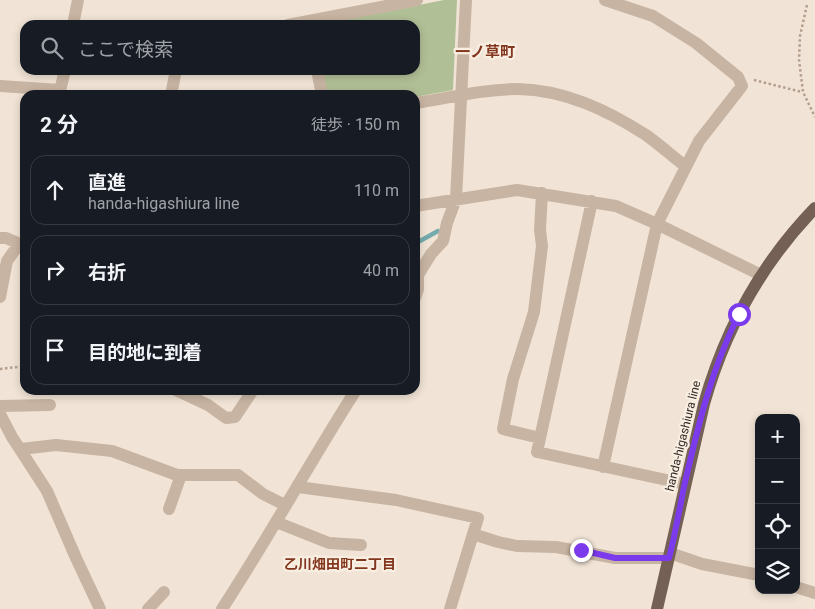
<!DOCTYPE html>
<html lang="ja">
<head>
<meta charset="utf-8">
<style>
  :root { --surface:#171b24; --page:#20242c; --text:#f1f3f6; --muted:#9ea1a6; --line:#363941 }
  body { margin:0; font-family:Roboto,"Noto Sans JP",sans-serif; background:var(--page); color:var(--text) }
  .controls { position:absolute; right:15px; bottom:15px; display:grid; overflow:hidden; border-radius:10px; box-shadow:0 2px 8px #0003 }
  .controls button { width:45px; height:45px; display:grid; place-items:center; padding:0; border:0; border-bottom:1px solid var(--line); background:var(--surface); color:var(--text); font:25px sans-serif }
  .stop { position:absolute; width:15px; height:15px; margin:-11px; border:4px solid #7c3aed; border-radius:50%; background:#fff }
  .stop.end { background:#7c3aed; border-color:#fff; box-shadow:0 1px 5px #0008 }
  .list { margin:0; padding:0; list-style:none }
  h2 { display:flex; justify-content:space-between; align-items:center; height:65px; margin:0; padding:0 20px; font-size:21px }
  h2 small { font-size:16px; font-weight:400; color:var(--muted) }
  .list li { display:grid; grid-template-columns:32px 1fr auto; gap:15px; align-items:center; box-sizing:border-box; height:70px; margin:0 10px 10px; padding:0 10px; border:1px solid var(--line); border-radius:15px }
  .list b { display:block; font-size:19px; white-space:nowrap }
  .list p { margin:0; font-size:16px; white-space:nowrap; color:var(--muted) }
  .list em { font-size:16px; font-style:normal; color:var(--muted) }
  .icon { flex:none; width:28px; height:28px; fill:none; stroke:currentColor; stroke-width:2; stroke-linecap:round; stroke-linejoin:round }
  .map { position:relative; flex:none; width:815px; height:609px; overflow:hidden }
  .search { position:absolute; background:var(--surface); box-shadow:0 2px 8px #0003; left:20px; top:20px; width:400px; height:55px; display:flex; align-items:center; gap:12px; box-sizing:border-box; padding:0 18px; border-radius:15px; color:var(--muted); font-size:19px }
  .panel { position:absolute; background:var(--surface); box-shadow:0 2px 8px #0003; left:20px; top:90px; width:400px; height:305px; border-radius:15px }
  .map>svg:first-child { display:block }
</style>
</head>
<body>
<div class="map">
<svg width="815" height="609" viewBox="0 0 815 609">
  <rect width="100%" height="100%" fill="#f1e4d6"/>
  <path fill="#b1bf96" d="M444,0H457L453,90L415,97V95H326L322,70H415V25H317Z"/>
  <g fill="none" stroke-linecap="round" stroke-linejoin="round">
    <path stroke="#75abae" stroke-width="4.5" d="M415,241H420L438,231"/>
    <path stroke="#b49e8d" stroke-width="2.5" stroke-dasharray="2.5 2.5" stroke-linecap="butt" d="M807,5L800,36L799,60L803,92L815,117
      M754,80L802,92
      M0,369L25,366"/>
    <path stroke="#c8b4a2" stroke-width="12" d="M73,25L78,0
      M288,25L417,0
      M317,70L322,95
      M0,86L60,90
      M59,95L65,70
      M171,95L176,70
      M415,103C448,98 484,89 518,89C565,90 607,110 646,135C660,145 672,156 685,166
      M592,201L537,452L685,484
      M415,206L517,190L616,206L657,224L761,275
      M0,238H6L25,246
      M0,297L7,261L19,244
      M415,298L418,289V275L431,254L443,241L447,223L456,199L466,0
      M176,390L208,405L226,418L235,417L253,390
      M0,406L50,405
      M0,414L12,437L47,491L76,558L100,609
      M540,438L503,429L513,379L534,312L542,246L540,230L542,193
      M21,449L56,445L112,451L177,475H238L263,494L285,505
      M603,467L657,224L699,141L742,86L738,77L696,43L653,16L605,0
      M298,487L396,500L478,518L473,534L498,542L517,546L556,547L615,558H669
      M169,509L181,475
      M276,522L329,543L361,545
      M670,553L702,564L759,575
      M796,587L815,593
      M148,609L164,592
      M222,609C269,537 310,462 356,390
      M450,609L473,534"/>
    <path stroke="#756055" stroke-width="12" d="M657,609L704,404C725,329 761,264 815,208"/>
  </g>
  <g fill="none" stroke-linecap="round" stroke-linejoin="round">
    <path stroke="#7c3aed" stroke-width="6" d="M581,550L615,558H669C675,535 679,511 684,487C698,426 711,370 739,314"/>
  </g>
  <g text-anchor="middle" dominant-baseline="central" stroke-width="4.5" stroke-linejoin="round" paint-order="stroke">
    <g font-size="12" fill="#332925" stroke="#f9eee2">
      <text transform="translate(683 436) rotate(-76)">handa-higashiura line</text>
    </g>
    <g font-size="14" font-weight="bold" fill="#82361d" stroke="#f9eee2">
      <text x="340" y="564">乙川畑田町二丁目</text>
    </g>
    <g font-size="15" font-weight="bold" fill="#82361d" stroke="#f9eee2">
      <text x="485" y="52">一ノ草町</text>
    </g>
  </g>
</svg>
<div class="controls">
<button>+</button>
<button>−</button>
<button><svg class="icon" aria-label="locate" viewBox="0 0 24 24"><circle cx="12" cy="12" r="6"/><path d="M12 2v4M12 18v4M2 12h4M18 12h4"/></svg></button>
<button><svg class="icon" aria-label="layers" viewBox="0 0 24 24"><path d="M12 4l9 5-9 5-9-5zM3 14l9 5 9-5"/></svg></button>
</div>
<div class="stop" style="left:739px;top:314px"></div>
<div class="stop end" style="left:581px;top:550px"></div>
<div class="search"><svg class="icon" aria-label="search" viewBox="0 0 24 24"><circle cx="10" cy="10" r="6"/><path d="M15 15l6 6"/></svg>ここで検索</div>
<section class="panel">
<h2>2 分<small>徒歩 · 150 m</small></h2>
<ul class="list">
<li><svg class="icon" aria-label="ahead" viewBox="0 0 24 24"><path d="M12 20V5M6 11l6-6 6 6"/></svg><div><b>直進</b><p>handa-higashiura line</p></div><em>110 m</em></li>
<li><svg class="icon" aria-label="right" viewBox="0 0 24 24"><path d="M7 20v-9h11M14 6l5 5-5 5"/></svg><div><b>右折</b></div><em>40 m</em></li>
<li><svg class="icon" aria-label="arrive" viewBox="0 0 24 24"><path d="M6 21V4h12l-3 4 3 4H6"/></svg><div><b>目的地に到着</b></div></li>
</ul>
</section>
</div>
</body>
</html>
